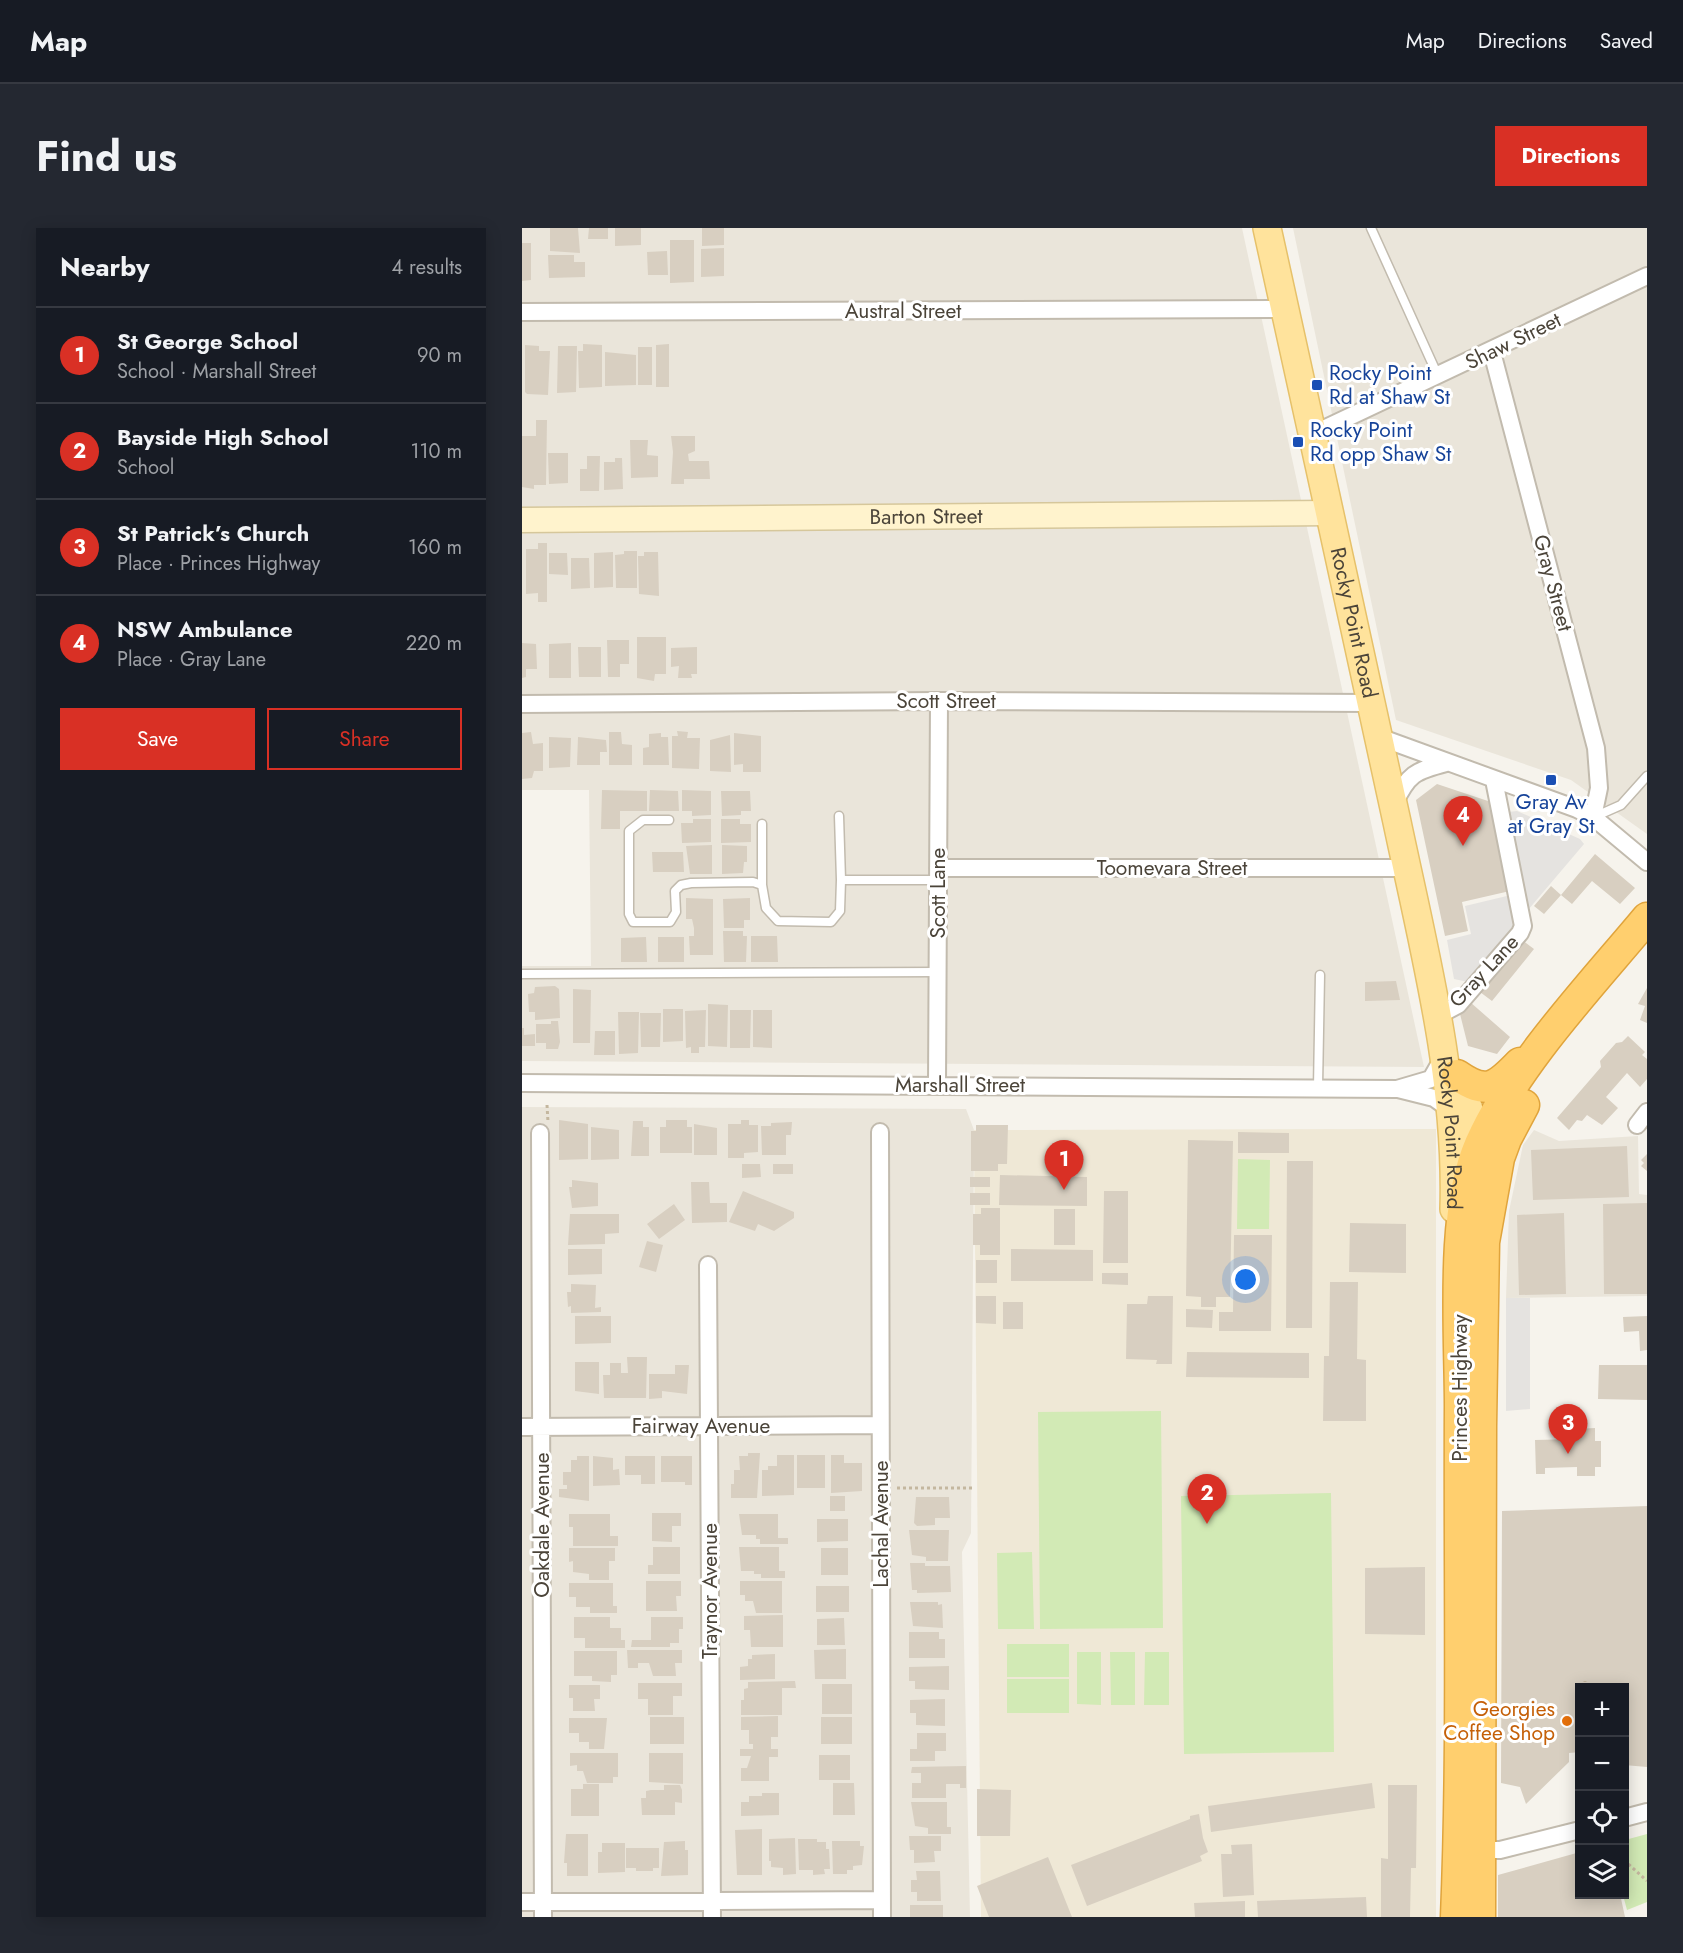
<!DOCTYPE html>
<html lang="en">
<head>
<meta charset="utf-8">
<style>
  :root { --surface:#171b24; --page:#242831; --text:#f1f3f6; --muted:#9ea1a6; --line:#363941; --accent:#d93025 }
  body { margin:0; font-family:Jost,sans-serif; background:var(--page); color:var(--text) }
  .controls { position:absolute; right:18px; bottom:18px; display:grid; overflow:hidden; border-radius:0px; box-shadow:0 3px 15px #0003 }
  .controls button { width:54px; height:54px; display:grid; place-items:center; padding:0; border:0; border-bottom:2px solid var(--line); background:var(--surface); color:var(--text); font:30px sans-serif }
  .you { position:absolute; left:724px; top:1052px; width:21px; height:21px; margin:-15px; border:4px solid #fff; border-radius:50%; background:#1a73e8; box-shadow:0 0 0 9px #1a73e833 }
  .badge { display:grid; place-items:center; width:39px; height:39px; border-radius:50%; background:var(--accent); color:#fff; font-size:20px; font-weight:700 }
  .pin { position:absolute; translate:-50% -50px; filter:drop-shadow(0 2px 3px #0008) }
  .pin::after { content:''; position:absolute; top:32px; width:21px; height:18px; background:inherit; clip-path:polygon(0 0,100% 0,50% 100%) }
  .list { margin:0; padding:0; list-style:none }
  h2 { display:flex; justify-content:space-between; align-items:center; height:78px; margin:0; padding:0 24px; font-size:26px }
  h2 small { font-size:20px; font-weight:400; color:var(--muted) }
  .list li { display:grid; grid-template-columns:39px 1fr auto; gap:18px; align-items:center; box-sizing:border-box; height:96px; padding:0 24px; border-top:2px solid var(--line) }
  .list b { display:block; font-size:22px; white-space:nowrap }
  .list p { margin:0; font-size:20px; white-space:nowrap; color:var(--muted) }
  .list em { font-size:20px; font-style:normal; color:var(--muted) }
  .actions { display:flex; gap:12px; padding:18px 24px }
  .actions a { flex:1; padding:14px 0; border:2px solid var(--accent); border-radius:0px; text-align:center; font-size:21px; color:var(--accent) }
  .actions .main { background:var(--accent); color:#fff }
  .icon { flex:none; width:33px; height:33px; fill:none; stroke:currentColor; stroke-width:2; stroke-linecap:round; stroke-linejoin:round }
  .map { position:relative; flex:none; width:1125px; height:1689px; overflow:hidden; border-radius:0px }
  header { display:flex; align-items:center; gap:36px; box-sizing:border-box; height:84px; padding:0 30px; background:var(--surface); border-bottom:2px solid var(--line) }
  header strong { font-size:28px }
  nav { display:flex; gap:33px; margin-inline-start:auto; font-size:21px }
  .intro { display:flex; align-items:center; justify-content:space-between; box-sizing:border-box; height:144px; padding:0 36px }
  h1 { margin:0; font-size:42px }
  .button { padding:15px 27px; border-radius:0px; background:var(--accent); color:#fff; font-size:21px; font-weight:700 }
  main { display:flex; gap:36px; padding:0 36px }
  aside { flex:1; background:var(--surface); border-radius:0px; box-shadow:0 3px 15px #0003 }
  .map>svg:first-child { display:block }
</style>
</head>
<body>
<header>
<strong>Map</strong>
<nav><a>Map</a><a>Directions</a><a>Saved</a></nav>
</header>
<div class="intro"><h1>Find us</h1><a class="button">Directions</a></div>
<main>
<aside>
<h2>Nearby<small>4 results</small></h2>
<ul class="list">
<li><span class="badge">1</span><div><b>St George School</b><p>School · Marshall Street</p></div><em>90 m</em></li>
<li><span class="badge">2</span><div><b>Bayside High School</b><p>School</p></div><em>110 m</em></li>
<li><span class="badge">3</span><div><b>St Patrick’s Church</b><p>Place · Princes Highway</p></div><em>160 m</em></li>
<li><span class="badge">4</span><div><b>NSW Ambulance</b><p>Place · Gray Lane</p></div><em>220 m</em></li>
</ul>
<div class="actions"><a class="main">Save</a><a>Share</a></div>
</aside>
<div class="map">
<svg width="1125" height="1689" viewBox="0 0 1125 1689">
  <rect width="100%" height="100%" fill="#f6f3ec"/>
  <path fill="#eae5da" d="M0,0H720L902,839L0,833V738H69L67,562H0Z
    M771,0H1125V606L1049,552L874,492Z
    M0,879L444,881L452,902L449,1305L440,1324L448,1689H0Z
    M1012,902L1037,913L1116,908L1117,966L1125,967V1068L984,1070L987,983L1001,917Z"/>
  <path fill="#efe8d6" d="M914,901V1689H459L452,902Z"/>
  <path fill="#d2eab5" d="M716,931L748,932L747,1001H715Z
    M639,1183L641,1400L518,1401L516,1184Z
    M809,1265L812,1524L662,1526L659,1268Z
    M510,1324L512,1401H476L475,1325Z
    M485,1416H547V1449H485Z
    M555,1424H579V1477L555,1476Z
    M588,1424H613V1477H589Z
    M623,1424H647V1477H622Z
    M485,1451H547V1485H485Z
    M1125,1606V1674L1105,1682L1101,1667L1103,1612Z"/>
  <path fill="#e5e3e0" d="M995,583L1058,611L1062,616L1006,682L986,584Z
    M989,667L993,696L946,754L932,751L925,712L949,706L943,678Z
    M984,1070H1008V1181L984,1183Z"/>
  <path fill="#d8cfc1" d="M28,0H56L58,25L28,23Z
    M67,0H86V11H66Z
    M93,0H119V17L93,18Z
    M180,0H202V17L180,18Z
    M148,12H172V54L148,55Z
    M0,15H9V52L0,53Z
    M202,20V48L179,49V21Z
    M145,23L146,47H126L125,24Z
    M26,27H52V34H63V49L27,50Z
    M61,116L80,117V159L57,160L56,123H61Z
    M147,116V159H134V117Z
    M3,117L17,118V123H28L26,167L5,166L3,164Z
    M36,118H55L54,164L35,165Z
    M116,119H130V157H116Z
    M83,124L114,127V157L83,158Z
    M14,192H25L24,257H12V261L0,259V208H14Z
    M149,208H173V223L166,226L167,233H187L188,251H162V256H149L151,224Z
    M108,212H126L125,227L136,228V249L109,250Z
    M26,225H46V255L27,256Z
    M65,228H78L77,263H58V241H65Z
    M93,230H100L101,261L82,262V234H93Z
    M16,315H25V374H16V365L4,366V321H16Z
    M102,323H115V360H94L93,327L102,326Z
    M91,324V359L72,360V325Z
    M122,324H136L137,368L117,366L116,328H122Z
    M27,325H45L46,347L27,346Z
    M49,330H67L68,360L49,361Z
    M115,409H144V446H133L132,453L115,450Z
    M85,412H107V436H98V449H86Z
    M0,415L14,416L15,441H4V449L0,450Z
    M49,415V450H27V416Z
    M56,419H79V449H57Z
    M175,419V446H169L170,450H156L157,438L149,439V420Z
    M155,503L166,504L165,510H178L177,541L150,540V508H156Z
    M9,504L11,516L21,515V543H12L10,550L0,551V505Z
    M87,504H99L100,516L110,517V537H87Z
    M139,505V509H146L147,537H121V520L127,519V506Z
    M212,505L239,508V544H221V536L212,537Z
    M208,507L209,544L188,543V512Z
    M27,509L49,510L48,539L27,540Z
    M56,509L84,512L85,524H78V537H55Z
    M915,556L969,574L988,663L940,674L946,703L923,708L894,572Z
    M80,562L125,563V583H98V601H79Z
    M128,562L156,563L157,583H127Z
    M160,562L189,563V587L170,588V583H160Z
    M199,563H228L229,583H219V587L200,588Z
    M171,591H189V614L160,615L159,595H171Z
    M199,591H218V596H229V614L199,615Z
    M190,617V646H168L164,618Z
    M200,617L225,618V634H222L221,645L200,646Z
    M130,624H161L162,644H131Z
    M1073,626L1113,660L1098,676L1070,653L1050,676L1039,667Z
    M1029,658L1039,667L1022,686L1012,678Z
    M164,670L191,671V727H168L167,708H172V700L170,691H164Z
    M228,670V692H222V700H202L201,671Z
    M201,703H221V708H225L224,734H202Z
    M229,708H255L256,734H229Z
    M124,709L125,734H99V710Z
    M136,709H162V734H136Z
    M1000,712L1012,721L970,773L958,764Z
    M874,753L878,772L843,773V754Z
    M33,758L37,761L38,790L13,792V784H7L6,766L12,765L13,759Z
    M1125,760V795L1118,792L1123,778L1116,776Z
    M51,761L69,762L68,815H51Z
    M948,774L988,809L975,826L946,818L938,786Z
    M186,776L206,777L205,819L186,818Z
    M141,781H161V813L141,814Z
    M184,782L183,819H177V825H169V819L164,820L163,783Z
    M208,782H229L228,820H208Z
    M231,782H250V820L231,819Z
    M96,784H117L116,825L97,826Z
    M118,785H139L138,819H119Z
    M29,793H36L38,814L36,821H24V815H14V796H29Z
    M0,800H2V807L13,806V818H0Z
    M73,803H93V827H72Z
    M1106,808L1123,824L1120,827L1125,831V851L1118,859L1105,845L1084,869L1096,880L1080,897L1065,887L1060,893L1055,892L1047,902L1035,890L1079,839L1078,833L1094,815L1100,814Z
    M37,892L66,896V931L37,932Z
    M144,892H165V899H170V925H138V899H144Z
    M219,892H227V897H236V924L222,925V930H206V896H219Z
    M111,893H121V899H127V928H109Z
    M270,894L269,907H264V927H240L239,898H249V895Z
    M172,896L195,900V927H172Z
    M454,897H486L485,936H476V943H449V903H454Z
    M69,899L97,902V931L69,932Z
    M716,904L767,905V925H716Z
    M666,912L711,913L708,1069H694V1079H679V1069L664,1068Z
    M1105,918L1107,969L1011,972L1009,922Z
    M1125,926V943L1119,938L1122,935L1119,932Z
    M765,933H791L790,1100H764Z
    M220,936H238L239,949L220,950Z
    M251,936H271V946H251Z
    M478,947L565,949V978L477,977Z
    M448,949H468V959H448Z
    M50,952L76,955V978L50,980L47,959H50Z
    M169,954H187L188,975H205V994L170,995Z
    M221,963L272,984V990L252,1003L236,996L233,1003L207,994Z
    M582,963H606V1035H581Z
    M448,965H468V977H448Z
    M1125,975V1066H1082L1081,976Z
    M152,976L163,992L137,1011L125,996Z
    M459,980H478V1027H458V1017H451V986H459Z
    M532,981H553V1017H532Z
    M1042,985L1044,1066L997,1067L995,987Z
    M48,986H97V1005L83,1006V1016L46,1017Z
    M828,995L884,996V1045L827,1044Z
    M712,1007H750L749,1103H697V1084H711Z
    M125,1013L141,1017L134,1044L117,1039Z
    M46,1021H80V1046L46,1047Z
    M489,1021L571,1022V1053H489Z
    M454,1032H475V1055H454Z
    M580,1045H606V1057L580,1056Z
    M808,1054H836L835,1131L844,1132V1193H801L802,1128H807Z
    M49,1056L74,1057L73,1080L79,1079V1084L49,1085V1078L46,1079L45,1064H49Z
    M454,1068H474V1096L454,1095Z
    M626,1068H651L650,1136H634L635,1132L604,1131L605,1076H625Z
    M481,1074H501V1101H481Z
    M664,1081L691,1082L690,1100L664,1099Z
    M53,1088H89V1115L53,1116Z
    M1125,1088V1122L1118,1123L1117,1103L1102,1104L1101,1089Z
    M665,1124L787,1125V1150L664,1149Z
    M105,1129H125L124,1170H82L81,1147H88V1135H99V1145H106Z
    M53,1134H77V1166L53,1163Z
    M153,1137H167L165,1166L140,1163V1170L127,1171V1146H153Z
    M1077,1137H1125V1172L1076,1171Z
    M1073,1200V1213H1079V1239H1073V1248H1055V1239L1023,1240V1246H1014L1013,1212L1053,1211V1201Z
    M226,1225H238L235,1270H209V1256H212V1242H218L217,1228H226Z
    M255,1227H272V1267L240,1268V1242H246V1238H255Z
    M275,1227H303V1260H275Z
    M309,1227H322V1235H340V1263L309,1265Z
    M55,1228H67V1273L37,1269V1261H45V1257H41V1244H49V1232H55Z
    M71,1228L91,1230V1242L97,1241L98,1257L71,1258Z
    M103,1228H133V1256H119V1247H103Z
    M139,1228H170V1257H163V1254H139Z
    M308,1268H323V1283H308Z
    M394,1269H427L428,1290H413V1297L395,1298L392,1295Z
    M1125,1278V1539L1102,1537V1460H1058V1524L1047,1525V1534L1004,1576L998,1559L979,1555L980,1283Z
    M130,1285H159V1298H150V1314L130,1313Z
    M47,1286H88V1308H96V1318H51V1299H47Z
    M217,1286H256V1310H266V1316H238V1311H234V1307H220Z
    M295,1291H326V1313L295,1314Z
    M387,1302H427L426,1333H404V1329L390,1327Z
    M131,1319H158V1346H126V1337H131Z
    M217,1319H257V1343H263V1350H239V1346H232V1343H219Z
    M47,1320H93V1333H87V1352H67V1346L51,1344V1333L47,1334Z
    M299,1320H326V1347H299Z
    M388,1335H403V1338H428L429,1364L395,1365V1362H390Z
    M903,1339V1407L843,1406V1340Z
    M124,1353H159V1368H154L155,1383H124Z
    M218,1353H260V1385H234L231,1373H223V1367H218Z
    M47,1355H91V1378H95V1385H68V1379H54V1369H47Z
    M294,1358H327V1384H294Z
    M388,1374H416V1377L420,1376L421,1400L391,1398Z
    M261,1387V1419H229L228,1402H222V1388Z
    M52,1389H88V1400H99V1412H103V1420H63V1410H52Z
    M129,1389H161V1401H157V1415H148V1419H109L110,1412H129Z
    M322,1390L323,1417H295V1391Z
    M387,1404H417V1411H423V1430H387Z
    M324,1421V1451H293L292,1422Z
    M105,1422H160V1435H153L154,1448H131L127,1435H116V1440H106Z
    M52,1423H95V1447H89V1454L70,1453V1448H52Z
    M253,1426V1451L218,1452V1439L226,1438V1431H230V1427Z
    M427,1438V1462L393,1461V1453H387V1439Z
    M273,1453L274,1460H260V1487H219V1472H222V1461L226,1460V1454Z
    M116,1455H160V1468H151V1487H126V1471H116Z
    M300,1456H330V1486H300Z
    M47,1457H78V1471H72L73,1483H51V1470H47Z
    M423,1471V1498L394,1497V1485H388V1472Z
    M256,1488V1509H249V1521H256V1529H247V1553H219V1540H225L229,1528H218V1521H231V1516H227V1502H219V1489Z
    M128,1489H162V1516H128Z
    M299,1489H330V1516H299Z
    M47,1490H85L82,1521H67V1514H57V1505H47Z
    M395,1505H424V1523H413V1533H388V1521H395Z
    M48,1525H96V1549H91V1555H65L61,1543H55V1537L48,1538Z
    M127,1525H161V1556L127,1554Z
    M297,1527H328V1552H297Z
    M444,1538V1560H438V1556H424V1570H390V1555H399V1545H389L390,1539Z
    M311,1555H332L333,1587H311Z
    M850,1555L853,1580L689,1604L686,1578Z
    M61,1556H77V1588H49V1561H61Z
    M142,1557H158L160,1562V1575L153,1574V1587H120L119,1570H124V1563L129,1562H142Z
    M866,1557H895L894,1640H889L888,1689H859V1630L866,1631Z
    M455,1561L489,1562L488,1608H455Z
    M240,1565H257V1587L219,1588V1574H227V1568H240Z
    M389,1574H425V1599H429V1606H406V1600L393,1598Z
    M677,1586L681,1610L686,1624L678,1628L680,1633L565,1678L549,1637L668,1591V1588Z
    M240,1601V1647H215L213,1602Z
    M44,1606H66V1648H45V1635H42Z
    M387,1608H419V1623H412L413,1634L392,1635V1622H388Z
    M273,1610L274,1646L261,1647V1640L249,1639V1633H247V1611Z
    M276,1611H295V1614H304V1621H307L308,1641H302L303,1646L291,1647V1642H277Z
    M163,1613V1622H166V1647L139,1648L142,1614Z
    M310,1613H338V1618H342L340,1637L331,1638V1642H325V1646H311Z
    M80,1615H103V1644L76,1645V1624H80Z
    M730,1616L732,1667L701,1669L699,1626H710L709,1617Z
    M104,1620H137V1640H131V1643H114V1640H104Z
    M1058,1624V1666H1098L1103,1689H976V1647Z
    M526,1629L550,1689H467L455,1658Z
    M394,1643H418L419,1673H395V1664H389V1652H395Z
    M844,1669L845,1689H736L735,1673Z
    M723,1673V1689H673L672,1675Z
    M388,1677H421V1689H388Z"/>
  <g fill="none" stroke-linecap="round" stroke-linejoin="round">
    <defs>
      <path id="lane" d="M849,0L916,148
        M317,588L319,652
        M1072,589L1099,577L1125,548
        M147,592H121L107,603V686L111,694H148L154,684L153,663L159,657L169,655L231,654L240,657L244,680L256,693L309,694L318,683L319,652H416
        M240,596V657
        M0,746L416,744
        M796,859L798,747"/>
      <path id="street" d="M0,84L763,81
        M970,124L1074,520L1077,560L1071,589
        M791,206L1125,48
        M0,476L417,473L849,475
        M857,509L1055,581L1071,589L1125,634
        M872,576C886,546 893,543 924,535
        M416,640H885
        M915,788L936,777L998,705L1001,698L972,552
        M0,855L875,861L909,851L921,830
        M415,857L417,473
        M876,861L912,870L929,882
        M1115,897L1125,884
        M358,904L360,1689
        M18,905L21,1689
        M186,1037L190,1689
        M0,1199L358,1197
        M1102,1590L1125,1584
        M953,1622H978L1058,1602
        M0,1674L360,1672"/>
      <g id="secondary">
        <path id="s1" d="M0,292L808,285"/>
      </g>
      <g id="primary">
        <path id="s2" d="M745,0C788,198 833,396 875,594C902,722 936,851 932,981"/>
        <path d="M937,852L963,929"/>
      </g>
      <path id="highway" d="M935,847C965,868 975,859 998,835
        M934,1689C941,1519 937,1349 938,1179C938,1104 928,984 958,916C993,837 1070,756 1125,690
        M958,1689L959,1198L962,1014L977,930L984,911L1002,877"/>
    </defs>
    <use href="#lane" stroke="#c2bbae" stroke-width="11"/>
    <use href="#street" stroke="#c2bbae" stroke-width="20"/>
    <use href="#secondary" stroke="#d6c79b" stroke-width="27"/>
    <use href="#primary" stroke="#e6c16a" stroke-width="30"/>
    <use href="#highway" stroke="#e0a43c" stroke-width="33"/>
    <path stroke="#c4b79f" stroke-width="3" stroke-dasharray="3 3" stroke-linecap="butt" d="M25,877L26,894
      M375,1260H450
      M1063,1460V1453
      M1102,1632L1125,1653"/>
    <use href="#lane" stroke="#fff" stroke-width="8"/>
    <use href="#street" stroke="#fff" stroke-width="16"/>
    <use href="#secondary" stroke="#fff3cd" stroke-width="24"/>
    <use href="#primary" stroke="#ffe39c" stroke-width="27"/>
    <use href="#highway" stroke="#ffcf6e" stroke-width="30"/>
  </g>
  <g fill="#1a4fb4" stroke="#fff" stroke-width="2">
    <rect x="789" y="151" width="12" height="12" rx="3"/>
    <rect x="770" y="208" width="12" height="12" rx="3"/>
    <rect x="1023" y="546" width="12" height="12" rx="3"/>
  </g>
  <circle fill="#e8710a" stroke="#fff" stroke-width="2" cx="1045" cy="1493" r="6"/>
  <g text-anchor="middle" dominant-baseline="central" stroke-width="6" stroke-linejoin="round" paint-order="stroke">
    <g font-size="21" fill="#4b4439" stroke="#fff">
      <text x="381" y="83">Austral Street</text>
      <text transform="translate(991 113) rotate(-26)">Shaw Street</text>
      <text stroke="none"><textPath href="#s1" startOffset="404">Barton Street</textPath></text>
      <text transform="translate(1031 355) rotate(75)">Gray Street</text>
      <text stroke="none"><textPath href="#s2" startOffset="404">Rocky Point Road</textPath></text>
      <text x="424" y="473">Scott Street</text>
      <text x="650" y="640">Toomevara Street</text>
      <text transform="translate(416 665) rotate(-90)">Scott Lane</text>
      <text transform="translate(962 743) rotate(-47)">Gray Lane</text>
      <text x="438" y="857">Marshall Street</text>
      <text stroke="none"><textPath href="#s2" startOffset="924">Rocky Point Road</textPath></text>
      <text transform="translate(938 1160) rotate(-90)">Princes Highway</text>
      <text x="179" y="1198">Fairway Avenue</text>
      <text transform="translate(359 1296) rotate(-90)">Lachal Avenue</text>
      <text transform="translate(20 1297) rotate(-90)">Oakdale Avenue</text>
      <text transform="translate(188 1363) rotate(-90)">Traynor Avenue</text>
    </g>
    <g font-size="21" fill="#164399" stroke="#fff" text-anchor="start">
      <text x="807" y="145">Rocky Point<tspan x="807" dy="24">Rd at Shaw St</tspan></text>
      <text x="788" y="202">Rocky Point<tspan x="788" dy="24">Rd opp Shaw St</tspan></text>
      <text x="1029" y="574" text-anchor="middle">Gray Av<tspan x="1029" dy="24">at Gray St</tspan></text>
    </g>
    <g font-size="21" fill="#c56008" stroke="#fff" text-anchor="end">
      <text x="1033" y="1481">Georgies<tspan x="1033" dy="24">Coffee Shop</tspan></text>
    </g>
  </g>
</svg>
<div class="controls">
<button>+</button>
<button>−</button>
<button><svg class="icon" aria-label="locate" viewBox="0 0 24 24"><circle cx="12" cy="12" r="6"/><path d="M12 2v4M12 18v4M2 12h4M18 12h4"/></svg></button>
<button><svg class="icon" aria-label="layers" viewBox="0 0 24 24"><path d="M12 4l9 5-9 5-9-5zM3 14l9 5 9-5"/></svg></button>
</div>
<div class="you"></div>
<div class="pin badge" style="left:542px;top:962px">1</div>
<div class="pin badge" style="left:685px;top:1296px">2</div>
<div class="pin badge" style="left:1046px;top:1226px">3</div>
<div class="pin badge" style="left:941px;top:618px">4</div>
</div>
</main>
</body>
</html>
